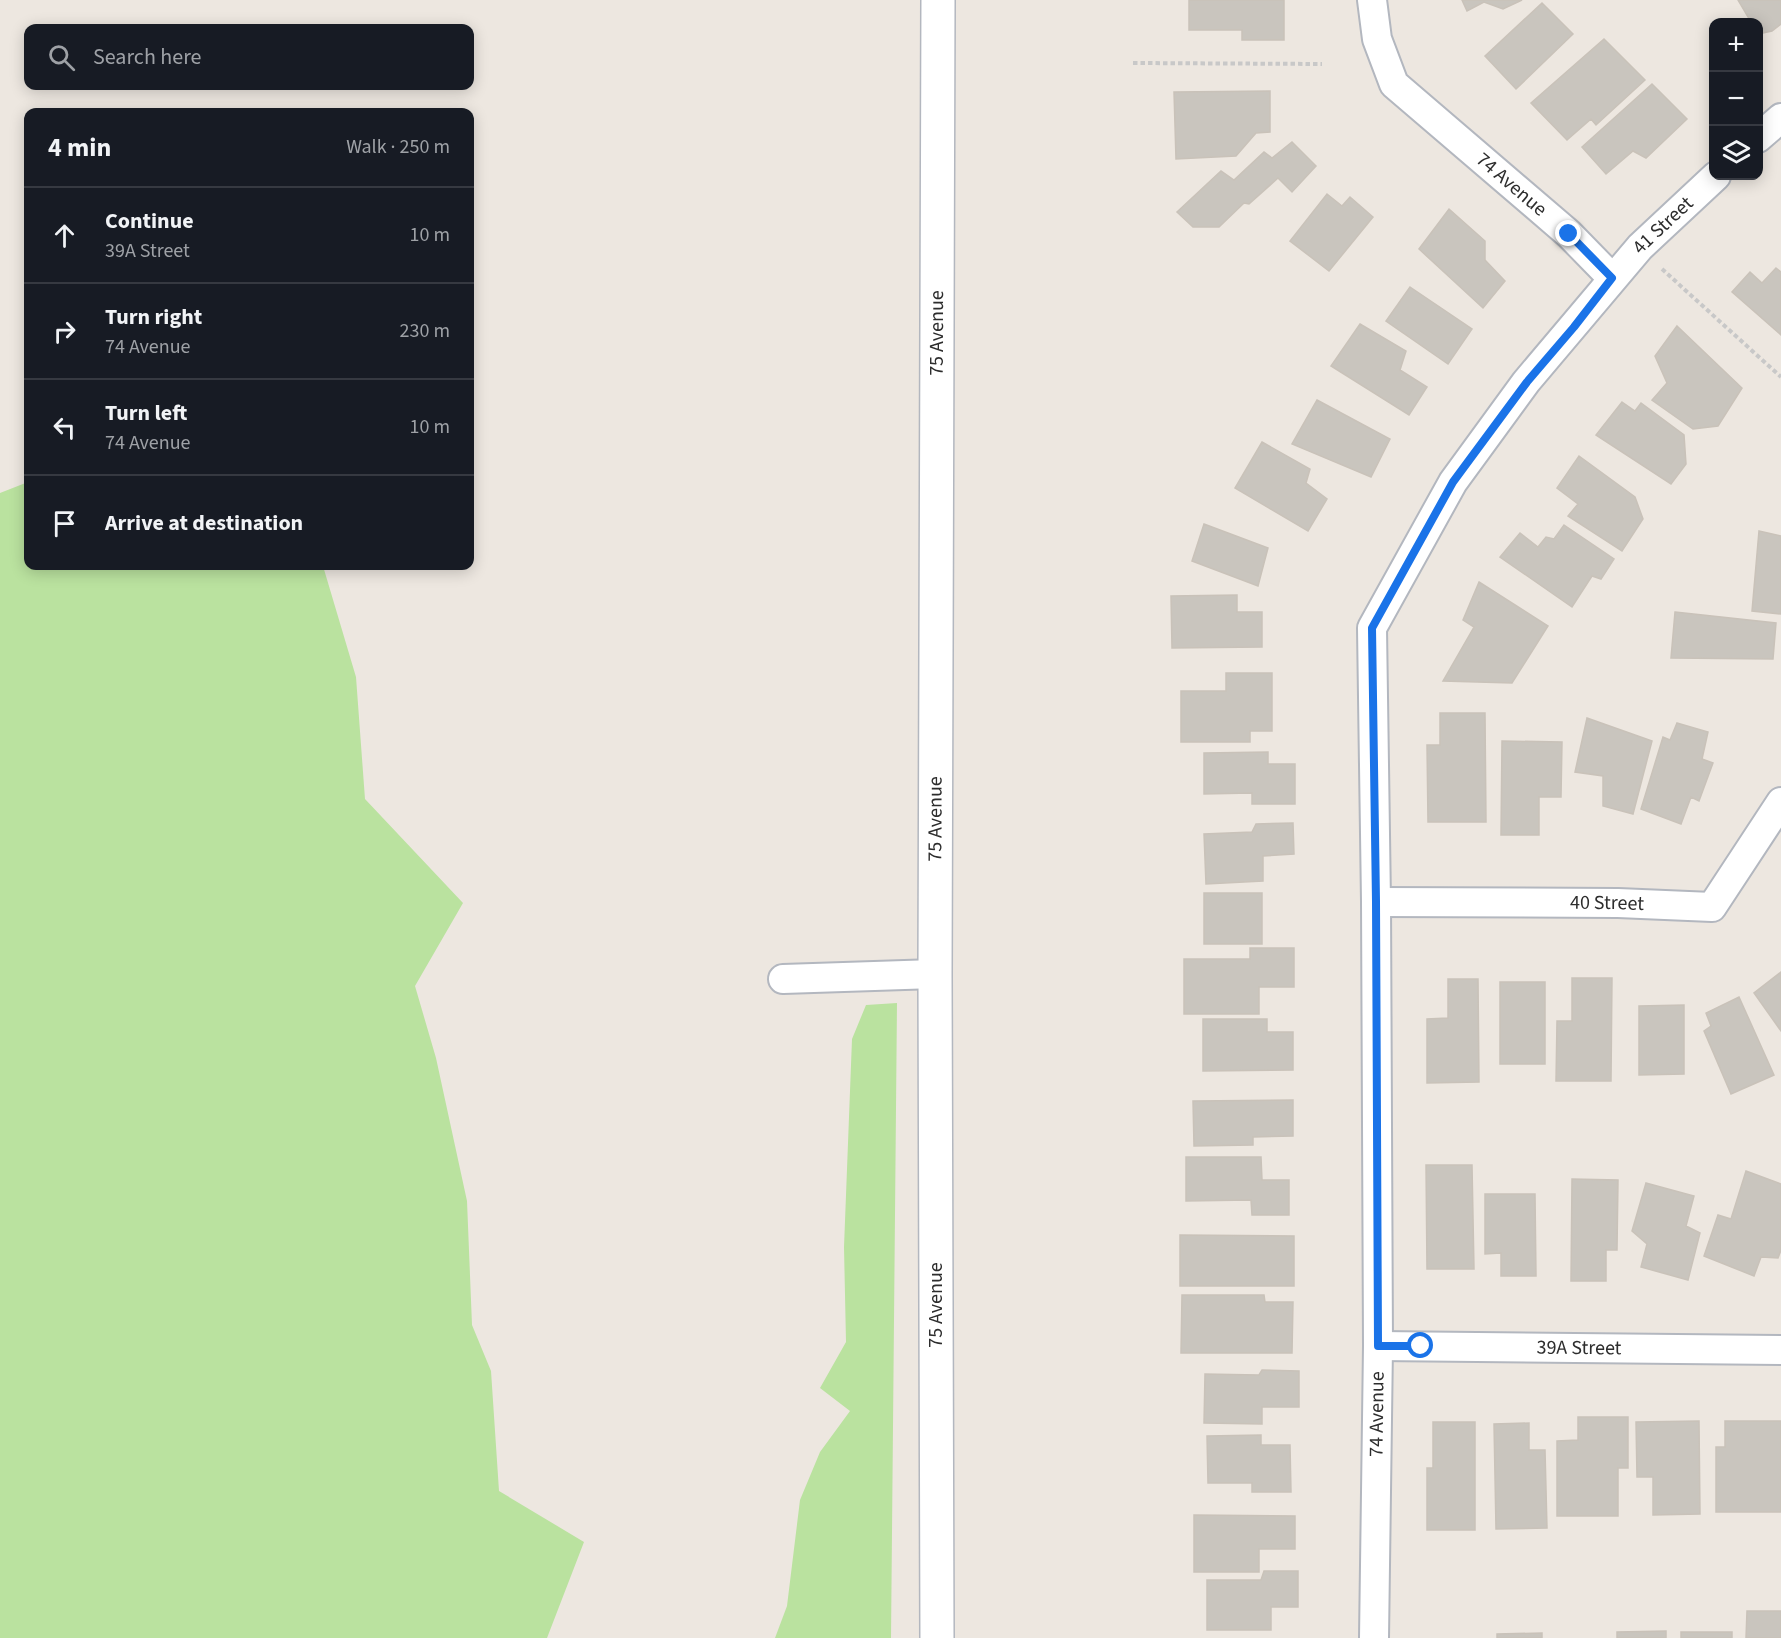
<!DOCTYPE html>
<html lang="en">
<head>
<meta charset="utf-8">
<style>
  :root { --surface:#171b24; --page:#242831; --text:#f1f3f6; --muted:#9ea1a6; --line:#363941 }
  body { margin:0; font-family:"Source Sans 3",sans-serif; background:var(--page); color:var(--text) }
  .controls { position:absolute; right:18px; top:18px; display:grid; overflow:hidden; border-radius:12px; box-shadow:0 3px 15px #0003 }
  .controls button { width:54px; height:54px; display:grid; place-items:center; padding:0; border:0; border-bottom:2px solid var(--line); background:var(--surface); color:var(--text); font:30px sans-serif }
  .stop { position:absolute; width:18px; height:18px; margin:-14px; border:4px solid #1a73e8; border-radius:50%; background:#fff }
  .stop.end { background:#1a73e8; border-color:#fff; box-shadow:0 2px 6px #0008 }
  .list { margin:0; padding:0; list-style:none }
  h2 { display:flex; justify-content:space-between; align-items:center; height:78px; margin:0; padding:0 24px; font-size:26px }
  h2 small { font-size:20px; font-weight:400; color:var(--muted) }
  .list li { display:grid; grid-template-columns:39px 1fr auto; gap:18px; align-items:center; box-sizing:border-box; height:96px; padding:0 24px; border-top:2px solid var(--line) }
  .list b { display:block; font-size:22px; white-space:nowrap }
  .list p { margin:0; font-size:20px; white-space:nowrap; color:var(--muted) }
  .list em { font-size:20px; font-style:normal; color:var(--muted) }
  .icon { flex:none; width:33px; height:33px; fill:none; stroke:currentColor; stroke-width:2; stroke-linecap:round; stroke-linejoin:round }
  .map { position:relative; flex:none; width:1781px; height:1638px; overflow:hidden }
  .search { position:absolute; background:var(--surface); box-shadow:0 3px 15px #0003; left:24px; top:24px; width:450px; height:66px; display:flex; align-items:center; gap:15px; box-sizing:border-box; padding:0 21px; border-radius:12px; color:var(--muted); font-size:22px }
  .panel { position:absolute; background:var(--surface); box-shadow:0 3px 15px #0003; left:24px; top:108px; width:450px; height:462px; border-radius:12px }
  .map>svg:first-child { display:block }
</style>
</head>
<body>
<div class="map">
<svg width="1781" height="1638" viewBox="0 0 1781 1638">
  <rect width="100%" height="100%" fill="#ede7e0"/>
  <path fill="#bae29f" d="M28,482V566H323L356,677L365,799L463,903L415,986L436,1058L467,1201L472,1325L491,1371L499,1491L584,1542L547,1638H0V493Z
    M897,1003L891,1638H775L787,1606L800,1500L820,1452L850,1411L820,1388L846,1342L844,1247L852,1039L866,1005Z"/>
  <path fill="#c9c5be" stroke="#c9c2b9" stroke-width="1.5" d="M1189,0H1284V40H1242V30H1189Z
    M1462,0H1522L1503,9L1484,2L1467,11Z
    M1738,0H1781V24L1772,31L1758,34V22H1751Z
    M1542,3L1573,34L1516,89L1485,56Z
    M1604,39L1645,80L1596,125L1591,119L1567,140L1531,103Z
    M1652,84L1687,119L1646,158L1633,151L1606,174L1582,147Z
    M1270,91V132L1256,133L1236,156L1176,159L1174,92Z
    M1292,142L1316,166L1292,192L1278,178L1249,204L1244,203L1219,227H1193L1177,212L1221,171L1234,180L1264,152L1272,158Z
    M1327,194L1342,206L1350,197L1373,217L1329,271L1290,241Z
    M1449,209L1485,241V260L1505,281L1483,308L1419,249Z
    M1776,268L1781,272V335L1732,292L1750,272L1762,283Z
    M1410,287L1472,329L1448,364L1386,321Z
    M1360,324L1406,351L1400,370L1427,387L1409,415L1331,366Z
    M1677,326L1742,388L1718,426L1693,429L1652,400L1667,383L1655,356Z
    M1317,400L1390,439L1371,477L1292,444Z
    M1622,402L1635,411L1641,403L1684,435L1686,464L1671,484L1596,435Z
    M1262,442L1310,469L1306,483L1327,499L1308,531L1235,488Z
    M1579,456L1635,497L1643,519L1622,551L1568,516L1578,504L1557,488Z
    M1204,524L1268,548L1258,586L1192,561Z
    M1564,525L1614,559L1601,579L1592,576L1572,607L1500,557L1520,533L1538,547L1546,537L1554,539Z
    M1759,531L1781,536V614L1752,611Z
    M1479,582L1548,626L1512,683L1443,681L1474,627L1463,620Z
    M1237,595V612H1262V647L1172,648L1171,596Z
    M1675,612L1776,623L1773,659L1671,658Z
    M1226,673H1272V731H1250V742H1181V691H1226Z
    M1440,713H1485L1486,822H1428L1427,745H1440Z
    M1587,718L1652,741L1633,814L1603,806V776L1575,772Z
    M1677,723L1708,732L1702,759L1713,763L1699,801L1691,797L1681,824L1641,809L1663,737L1670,740Z
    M1502,741L1562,742L1561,797H1539V835H1501Z
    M1268,752V764H1295V804H1252V793L1204,794V753Z
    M1293,823L1294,854L1263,856V881L1206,884L1204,834L1252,832L1256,824Z
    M1204,893H1262V944H1204Z
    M1250,948H1294V987H1259V1014H1184V959H1250Z
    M1781,972V1031L1754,993Z
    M1572,978H1612L1611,1081H1556L1557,1021H1572Z
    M1448,979H1478L1479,1082L1427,1083V1019L1448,1018Z
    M1500,982H1545V1064H1500Z
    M1739,997L1774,1075L1731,1094L1704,1031L1711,1026L1706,1013Z
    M1684,1005V1074L1639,1075V1006Z
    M1203,1019H1267V1032H1293V1070L1203,1071Z
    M1293,1100V1136L1253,1137V1145L1194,1146L1193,1101Z
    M1186,1157H1261L1262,1180H1289V1215H1252L1251,1200L1186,1201Z
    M1426,1165H1472L1474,1269H1427Z
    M1746,1171L1781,1184V1250L1778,1258L1761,1257L1754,1276L1704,1256L1718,1215L1731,1219Z
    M1572,1179L1618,1180L1617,1250H1606V1281H1571Z
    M1646,1183L1694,1196L1686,1226L1700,1233L1688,1280L1641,1267L1647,1244L1632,1231Z
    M1485,1194H1535L1536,1276H1501V1253L1485,1254Z
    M1180,1235L1294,1236V1286H1180Z
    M1182,1295H1264L1265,1302H1293L1292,1353H1181Z
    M1262,1370L1299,1371V1407H1262V1424L1204,1423L1205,1374L1259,1375Z
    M1578,1417H1628V1468H1618V1516H1557V1441L1578,1440Z
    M1699,1421L1700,1514L1653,1515V1477H1637L1636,1422Z
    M1725,1421H1781V1512H1716V1447H1725Z
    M1433,1422H1475V1530H1427V1468H1433Z
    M1529,1423V1450H1545L1547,1528L1496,1529L1494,1424Z
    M1261,1435V1445H1290L1291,1492H1252V1483H1208L1207,1436Z
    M1194,1515L1295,1516V1549H1259V1572H1194Z
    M1264,1571H1298V1607H1271V1630H1207V1580H1261Z
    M1747,1611H1781V1638H1746Z
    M1666,1631V1638H1617V1632Z
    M1681,1632H1732V1638H1681Z
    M1542,1633V1638H1497V1634Z"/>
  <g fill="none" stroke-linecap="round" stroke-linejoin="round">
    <defs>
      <g id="minor">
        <path id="s1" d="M1372,0L1377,39L1394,84L1569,234L1612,278"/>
        <path d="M1758,138L1781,118"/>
        <path id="s2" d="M1376,902L1618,903L1712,907L1781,802"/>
        <path d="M783,979L935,974"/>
        <path id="s3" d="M1378,1346L1781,1350"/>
        <path id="s4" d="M1374,1638L1378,1346L1376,902L1372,628L1453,482L1526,382L1640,247L1716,176"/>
      </g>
      <g id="secondary">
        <path id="s5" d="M937,1638L935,974L938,0"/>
      </g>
    </defs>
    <use href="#minor" stroke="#b3b7bf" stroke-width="32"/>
    <use href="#secondary" stroke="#b3b7bf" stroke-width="36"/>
    <path stroke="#c8c8c8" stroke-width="4" stroke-dasharray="4.5 3" stroke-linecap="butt" d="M1133,63L1322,64
      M1662,269L1781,377"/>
    <use href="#minor" stroke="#fff" stroke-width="28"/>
    <use href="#secondary" stroke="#fff" stroke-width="33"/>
  </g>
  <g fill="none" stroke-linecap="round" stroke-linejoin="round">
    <path stroke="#1a73e8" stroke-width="8" d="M1421,1346H1378L1376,902L1372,628L1453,482L1527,382L1574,327L1612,278L1569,234"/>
  </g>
  <g text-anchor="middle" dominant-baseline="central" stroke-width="4.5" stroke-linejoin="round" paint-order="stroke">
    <g font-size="20" fill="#2d2d2d" stroke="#fff">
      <text stroke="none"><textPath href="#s1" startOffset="242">74 Avenue</textPath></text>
      <text stroke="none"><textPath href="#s4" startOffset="1509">41 Street</textPath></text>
      <text stroke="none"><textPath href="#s5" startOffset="1305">75 Avenue</textPath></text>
      <text stroke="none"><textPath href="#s5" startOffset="819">75 Avenue</textPath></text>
      <text stroke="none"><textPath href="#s2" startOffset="231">40 Street</textPath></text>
      <text transform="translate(936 1305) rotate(-90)">75 Avenue</text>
      <text stroke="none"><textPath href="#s3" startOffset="201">39A Street</textPath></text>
      <text stroke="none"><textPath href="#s4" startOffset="224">74 Avenue</textPath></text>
    </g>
  </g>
</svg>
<div class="controls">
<button>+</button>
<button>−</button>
<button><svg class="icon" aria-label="layers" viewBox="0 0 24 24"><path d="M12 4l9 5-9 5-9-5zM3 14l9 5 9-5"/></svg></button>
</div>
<div class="stop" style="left:1421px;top:1346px"></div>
<div class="stop end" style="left:1569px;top:234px"></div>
<div class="search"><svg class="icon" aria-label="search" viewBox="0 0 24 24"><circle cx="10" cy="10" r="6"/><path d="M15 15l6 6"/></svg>Search here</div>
<section class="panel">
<h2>4 min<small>Walk · 250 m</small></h2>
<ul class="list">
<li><svg class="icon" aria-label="ahead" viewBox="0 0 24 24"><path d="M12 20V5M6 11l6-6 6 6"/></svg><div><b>Continue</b><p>39A Street</p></div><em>10 m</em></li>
<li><svg class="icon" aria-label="right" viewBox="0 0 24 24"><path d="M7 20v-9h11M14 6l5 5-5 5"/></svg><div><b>Turn right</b><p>74 Avenue</p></div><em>230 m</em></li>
<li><svg class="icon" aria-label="left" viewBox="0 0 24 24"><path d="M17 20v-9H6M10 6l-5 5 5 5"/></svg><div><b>Turn left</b><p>74 Avenue</p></div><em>10 m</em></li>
<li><svg class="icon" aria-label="arrive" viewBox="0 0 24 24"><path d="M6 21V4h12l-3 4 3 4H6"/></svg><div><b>Arrive at destination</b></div></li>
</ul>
</section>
</div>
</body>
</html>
